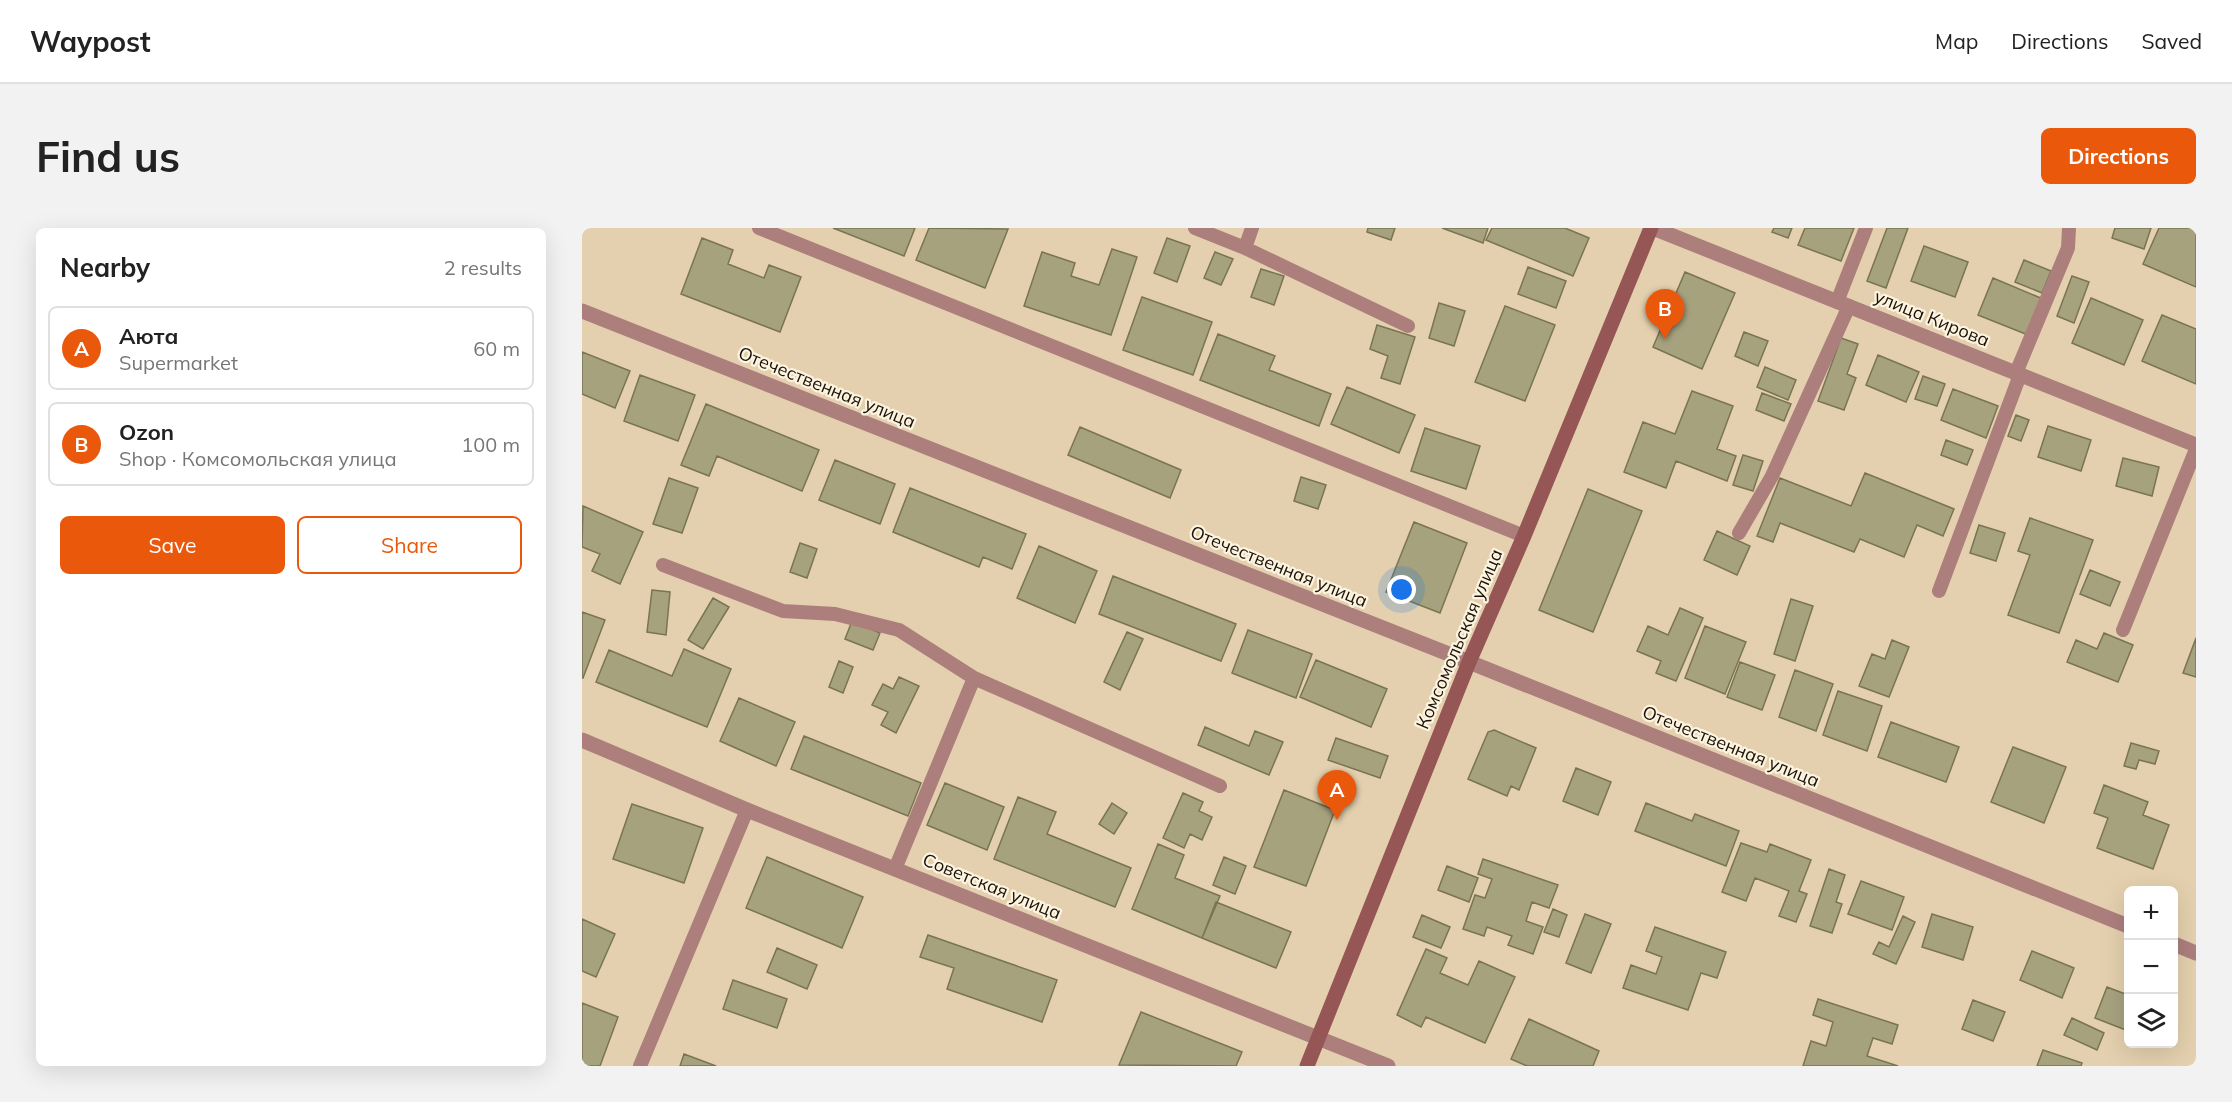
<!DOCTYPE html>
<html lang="en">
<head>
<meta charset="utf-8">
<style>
  :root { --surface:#fff; --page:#f2f2f2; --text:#222; --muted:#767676; --line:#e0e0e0; --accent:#ea580c }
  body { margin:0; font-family:Mulish,sans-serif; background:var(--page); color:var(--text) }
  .controls { position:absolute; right:18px; bottom:18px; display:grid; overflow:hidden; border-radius:9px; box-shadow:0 6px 24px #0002 }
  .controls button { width:54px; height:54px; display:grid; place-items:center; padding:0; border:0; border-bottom:2px solid var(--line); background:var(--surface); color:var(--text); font:30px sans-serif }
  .you { position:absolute; left:820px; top:362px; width:21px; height:21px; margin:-15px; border:4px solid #fff; border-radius:50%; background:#1a73e8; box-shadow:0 0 0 9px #1a73e833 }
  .badge { display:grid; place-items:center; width:39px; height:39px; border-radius:50%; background:var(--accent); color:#fff; font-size:20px; font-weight:700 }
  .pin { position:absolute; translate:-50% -50px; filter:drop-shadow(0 2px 3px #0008) }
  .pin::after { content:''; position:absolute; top:32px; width:21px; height:18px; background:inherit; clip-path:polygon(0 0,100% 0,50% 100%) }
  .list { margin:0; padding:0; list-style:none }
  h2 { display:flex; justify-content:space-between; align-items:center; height:78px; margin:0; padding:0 24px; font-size:26px }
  h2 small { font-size:20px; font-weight:400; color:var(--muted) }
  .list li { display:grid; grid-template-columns:39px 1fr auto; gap:18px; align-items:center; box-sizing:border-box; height:84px; margin:0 12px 12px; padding:0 12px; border:2px solid var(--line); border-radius:9px }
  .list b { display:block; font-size:22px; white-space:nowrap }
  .list p { margin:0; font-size:20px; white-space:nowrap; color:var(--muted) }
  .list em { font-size:20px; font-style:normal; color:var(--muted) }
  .actions { display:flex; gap:12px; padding:18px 24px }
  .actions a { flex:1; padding:14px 0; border:2px solid var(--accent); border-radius:9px; text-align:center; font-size:21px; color:var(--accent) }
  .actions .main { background:var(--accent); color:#fff }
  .icon { flex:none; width:33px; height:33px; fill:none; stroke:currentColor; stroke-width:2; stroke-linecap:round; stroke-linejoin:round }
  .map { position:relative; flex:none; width:1614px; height:838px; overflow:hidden; border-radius:9px }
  header { display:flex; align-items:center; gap:36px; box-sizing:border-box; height:84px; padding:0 30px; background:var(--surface); border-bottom:2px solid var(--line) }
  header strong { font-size:28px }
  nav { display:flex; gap:33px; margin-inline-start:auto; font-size:21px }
  .intro { display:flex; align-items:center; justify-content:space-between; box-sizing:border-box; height:144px; padding:0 36px }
  h1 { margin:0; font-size:42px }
  .button { padding:15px 27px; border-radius:9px; background:var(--accent); color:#fff; font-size:21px; font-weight:700 }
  main { display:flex; gap:36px; padding:0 36px }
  aside { flex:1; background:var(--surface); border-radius:9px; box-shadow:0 6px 24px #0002 }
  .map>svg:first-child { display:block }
</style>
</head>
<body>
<header>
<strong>Waypost</strong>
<nav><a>Map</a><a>Directions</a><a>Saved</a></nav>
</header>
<div class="intro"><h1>Find us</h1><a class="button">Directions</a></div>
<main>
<aside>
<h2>Nearby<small>2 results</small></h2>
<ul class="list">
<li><span class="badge">A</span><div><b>Аюта</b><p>Supermarket</p></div><em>60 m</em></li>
<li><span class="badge">B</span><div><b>Ozon</b><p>Shop · Комсомольская улица</p></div><em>100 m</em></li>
</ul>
<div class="actions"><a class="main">Save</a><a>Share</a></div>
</aside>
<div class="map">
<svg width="1614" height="838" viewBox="0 0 1614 838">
  <rect width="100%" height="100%" fill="#e4d0ae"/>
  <path fill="#a7a27e" stroke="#797451" stroke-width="1.5" d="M251,0H333L322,28Z
    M347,0L426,1L403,60L334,32Z
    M786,0H813L809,12L785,4Z
    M860,0H906L901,15Z
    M910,0H983L1007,10L991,48L904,12Z
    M1192,0H1210L1206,10L1190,4Z
    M1223,0H1272L1259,33L1216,17Z
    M1305,0H1326L1304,60L1285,53Z
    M1533,0H1569L1562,21L1530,10Z
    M1577,0H1614V59L1561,36Z
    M120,10L151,22L146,36L182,50L187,37L219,49L198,104L99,66Z
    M585,10L608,18L595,54L572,45Z
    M1342,18L1386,34L1373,69L1329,53Z
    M530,21L555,29L529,107L442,78L460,24L493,35L489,48L517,57Z
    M633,24L651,31L639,57L622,50Z
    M1442,32L1469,43L1460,65L1433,54Z
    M946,39L984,53L974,80L936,66Z
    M679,41L702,48L692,77L669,69Z
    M1103,44L1153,65L1120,141L1071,119Z
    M1490,48L1507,54L1492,95L1475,88Z
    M1411,50L1461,71L1446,107L1396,87Z
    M560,69L630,94L611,147L541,122Z
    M1509,70L1561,92L1542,137L1490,115Z
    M857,75L883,83L872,118L847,110Z
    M923,78L973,97L943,173L893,154Z
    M1580,87L1614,101V156L1560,133Z
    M795,97L833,109L818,156L799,150L806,128L788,121Z
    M1162,104L1186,113L1176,138L1153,128Z
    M636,106L693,128L687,142L749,166L737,198L618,152Z
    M1259,110L1276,116L1265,146L1274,150L1262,182L1236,173Z
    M0,124L48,143L33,180L0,166Z
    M1296,127L1337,144L1324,174L1284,157Z
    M1183,139L1214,152L1206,172L1175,159Z
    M58,147L113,167L96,213L42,193Z
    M1341,148L1363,156L1355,178L1333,171Z
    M765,159L833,187L817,225L749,196Z
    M1371,161L1416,178L1404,210L1359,192Z
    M1110,163L1151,178L1135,221L1154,228L1145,253L1094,233L1084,260L1042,244L1061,194L1093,206Z
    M1180,165L1209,176L1202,193L1174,182Z
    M124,176L237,222L220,263L135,228L127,248L99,237Z
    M1434,187L1447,192L1439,213L1426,208Z
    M1466,198L1509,212L1499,243L1456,229Z
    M498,199L599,242L588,270L486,227Z
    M843,200L898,218L884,261L829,243Z
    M1364,212L1391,222L1385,237L1359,227Z
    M1161,227L1181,233L1171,263L1151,257Z
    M1541,230L1577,239L1570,268L1534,258Z
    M253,232L313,256L298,296L237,272Z
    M1283,245L1372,281L1361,308L1335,297L1322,329L1278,311L1272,324L1198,295L1191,314L1175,308L1198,250L1269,278Z
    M719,249L744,257L736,281L712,273Z
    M87,250L116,260L100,305L71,296Z
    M328,260L444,306L430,341L401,329L397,339L311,304Z
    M1006,261L1060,283L1011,404L957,382Z
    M1,278L61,304L38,356L10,343L18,326L0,319Z
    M1448,290L1511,312L1477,405L1426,387L1448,327L1436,323Z
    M832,294L885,315L858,385L804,364Z
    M1397,297L1423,305L1414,333L1388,325Z
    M1135,303L1168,318L1155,347L1122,332Z
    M218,315L235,321L225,350L208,344Z
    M457,318L515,343L493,395L435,370Z
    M1508,342L1538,354L1528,378L1498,366Z
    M531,348L654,396L639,433L517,386Z
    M70,362L88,364L84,407L65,404Z
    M131,370L147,379L121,421L106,412Z
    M1209,371L1231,378L1213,433L1192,426Z
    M1098,380L1121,390L1094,453L1074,445L1079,433L1055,423L1066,398L1086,407Z
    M0,384L23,392L1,450H0Z
    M270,393L298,405L291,422L263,411Z
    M1123,398L1164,414L1143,466L1103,450Z
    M666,402L730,426L714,470L650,445Z
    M545,404L561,411L538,462L522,454Z
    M1522,405L1551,417L1536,454L1485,434L1494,412L1515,421Z
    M1614,410V449L1601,445Z
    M1310,412L1327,419L1307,469L1277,458L1290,426L1303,431Z
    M102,421L149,441L125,499L14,454L27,422L90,448Z
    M734,432L805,461L789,499L718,469Z
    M257,433L271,439L261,465L247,459Z
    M1158,434L1193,447L1180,482L1145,469Z
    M1213,442L1251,456L1234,503L1197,489Z
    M317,449L337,458L314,505L299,497L306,484L290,477L301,456L311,461Z
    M1256,463L1300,478L1285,523L1241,507Z
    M157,470L213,494L194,538L138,513Z
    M1309,494L1377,519L1364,554L1296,529Z
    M623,499L667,518L673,503L701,514L687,547L616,517Z
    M912,502L954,520L937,562L929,558L925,568L886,551L906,504Z
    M222,508L339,555L326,588L209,541Z
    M754,510L806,528L798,550L746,532Z
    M1549,515L1577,523L1573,536L1557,532L1554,541L1542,538Z
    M1431,519L1484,539L1462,595L1409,574Z
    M994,540L1029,554L1016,587L981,573Z
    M363,555L422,579L405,622L345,597Z
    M1522,557L1566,574L1561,587L1587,597L1571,641L1515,620L1526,590L1512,585Z
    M702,562L753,582L724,658L672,639Z
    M601,565L621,574L617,583L630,589L620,612L608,606L602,620L581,610Z
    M436,569L474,584L465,606L549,640L533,679L412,631Z
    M530,575L545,585L532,606L517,596Z
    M1064,575L1110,593L1113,586L1157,603L1144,638L1053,603Z
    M50,576L121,600L102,655L31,631Z
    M1159,615L1185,624L1188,616L1229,632L1217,663L1225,666L1214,694L1197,688L1207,663L1173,650L1164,673L1140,664Z
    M576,616L602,627L593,650L638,668L620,710L550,681Z
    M185,629L281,669L260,720L164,680Z
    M642,629L664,638L653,666L631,657Z
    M901,631L976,657L967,680L950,674L944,693L961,699L951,726L926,717L930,708L905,699L902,708L881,701L893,667L903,670L910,651L896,646Z
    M865,638L896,650L887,674L856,662Z
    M1247,641L1263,647L1254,674L1260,676L1250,705L1228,698Z
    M1279,653L1322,669L1310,702L1266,686Z
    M634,674L709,704L694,740L620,710Z
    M971,681L985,687L977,709L962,704Z
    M1003,686L1029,696L1009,745L984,735Z
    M1350,686L1391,699L1381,732L1340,719Z
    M840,687L868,699L859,720L831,709Z
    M1321,688L1333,694L1314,736L1291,726L1297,714L1307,719Z
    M0,691L33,706L14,749L0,743Z
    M1073,699L1144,724L1135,750L1119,745L1106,782L1041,760L1049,737L1074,746L1080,729L1064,723Z
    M346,707L475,752L460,794L365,761L372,740L338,729Z
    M195,720L235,737L225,761L185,744Z
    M844,721L865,730L858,745L886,757L897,733L933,749L903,815L844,789L839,799L815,787Z
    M1450,723L1492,740L1480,770L1438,752Z
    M151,752L205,771L195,800L141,781Z
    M1525,759L1546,767V803L1513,790Z
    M1236,771L1316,797L1310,816L1291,810L1285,828L1316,838H1221L1229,813L1244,818L1251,794L1231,787Z
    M1391,772L1423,784L1411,813L1380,801Z
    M0,775L36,789L18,838H0Z
    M559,784L660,824L654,838L537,837Z
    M1490,790L1522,805L1515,822L1482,807Z
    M947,791L1017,823L1011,838H945L929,831Z
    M1461,822L1500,835L1499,838H1455Z
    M102,826L134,838H98Z"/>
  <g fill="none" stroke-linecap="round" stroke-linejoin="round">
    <path stroke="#ac7f7d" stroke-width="14" d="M177,0L942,308
      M613,0L663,20L826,98
      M663,20L670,0
      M1255,74L1284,0
      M1434,145L1486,20L1487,0
      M1157,305L1190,248L1267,78
      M81,337L201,383L253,386L317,402L392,450L638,558
      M1357,363L1438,147
      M1541,402L1614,221
      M313,641L392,450
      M58,838L165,582"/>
    <path stroke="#ac7f7d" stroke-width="15" d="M1071,0L1614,217
      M0,83L887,434L1546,698
      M1592,716L1614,725"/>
    <path stroke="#ac7f7d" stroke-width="15" d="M0,512L165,582L806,838"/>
    <path stroke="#955655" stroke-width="15" d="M725,838L887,434L942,308L1069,0"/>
  </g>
  <g text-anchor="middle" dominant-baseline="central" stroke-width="4.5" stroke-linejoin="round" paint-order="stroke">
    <g font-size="18" fill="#191206" stroke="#fdf3e1">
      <text transform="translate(1350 90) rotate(22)">улица Кирова</text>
      <text transform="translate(245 159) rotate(22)">Отечественная улица</text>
      <text transform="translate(697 338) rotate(22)">Отечественная улица</text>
      <text transform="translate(877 411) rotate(-67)">Комсомольская улица</text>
      <text transform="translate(1149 518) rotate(22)">Отечественная улица</text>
      <text transform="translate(410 658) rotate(22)">Советская улица</text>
    </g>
  </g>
</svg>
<div class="controls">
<button>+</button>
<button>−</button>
<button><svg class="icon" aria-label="layers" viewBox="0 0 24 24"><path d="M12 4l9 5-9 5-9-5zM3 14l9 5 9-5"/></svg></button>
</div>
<div class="you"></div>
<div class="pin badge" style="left:755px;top:592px">A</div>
<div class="pin badge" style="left:1083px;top:111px">B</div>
</div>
</main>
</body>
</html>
